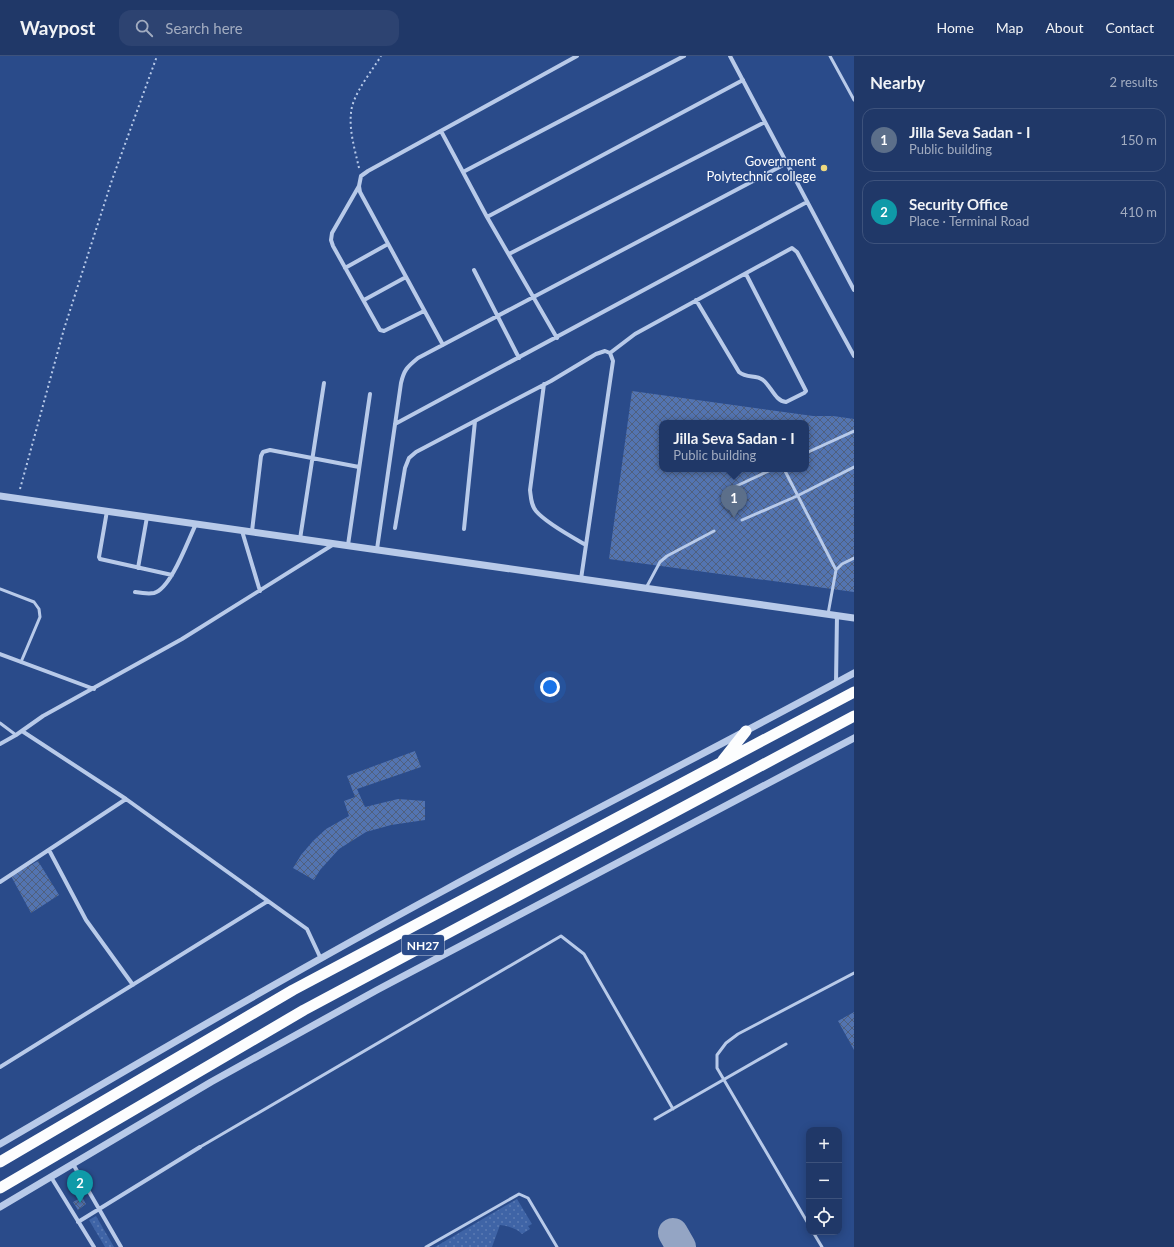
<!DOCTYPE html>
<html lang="en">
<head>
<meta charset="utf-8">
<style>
  :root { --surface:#203868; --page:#2d4371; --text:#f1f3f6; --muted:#a2acc0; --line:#3d527c; --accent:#90b9f0 }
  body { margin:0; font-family:Lato,sans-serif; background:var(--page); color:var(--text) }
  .controls { position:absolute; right:12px; bottom:12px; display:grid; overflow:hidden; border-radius:8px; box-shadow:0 2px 10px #0003 }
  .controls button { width:36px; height:36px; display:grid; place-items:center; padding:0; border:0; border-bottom:1px solid var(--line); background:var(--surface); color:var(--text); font:20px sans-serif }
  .you { position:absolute; left:550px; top:631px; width:14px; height:14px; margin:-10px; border:3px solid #fff; border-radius:50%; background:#1a73e8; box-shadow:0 0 0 6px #1a73e833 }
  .badge { display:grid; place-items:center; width:26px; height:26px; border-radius:50%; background:var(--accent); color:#fff; font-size:13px; font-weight:700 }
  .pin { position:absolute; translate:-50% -33px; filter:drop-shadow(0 1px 2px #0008) }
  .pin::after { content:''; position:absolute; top:21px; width:14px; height:12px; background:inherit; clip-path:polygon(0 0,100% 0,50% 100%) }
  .popup { position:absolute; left:659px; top:364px; width:150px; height:52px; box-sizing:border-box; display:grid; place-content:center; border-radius:8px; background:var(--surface); filter:drop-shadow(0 1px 3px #0005); font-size:13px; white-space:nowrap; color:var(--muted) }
  .popup b { font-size:15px; color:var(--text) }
  .popup::after { content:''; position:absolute; left:50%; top:100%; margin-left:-8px; border:8px solid transparent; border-top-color:var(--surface) }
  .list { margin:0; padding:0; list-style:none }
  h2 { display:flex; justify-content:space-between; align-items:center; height:52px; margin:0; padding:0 16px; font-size:17px }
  h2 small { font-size:13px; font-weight:400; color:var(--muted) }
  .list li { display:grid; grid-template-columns:26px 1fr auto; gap:12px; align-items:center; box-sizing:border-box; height:64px; margin:0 8px 8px; padding:0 8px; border:1px solid var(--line); border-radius:12px }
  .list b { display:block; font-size:15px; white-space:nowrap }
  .list p { margin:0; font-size:13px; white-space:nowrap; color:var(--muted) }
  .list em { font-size:13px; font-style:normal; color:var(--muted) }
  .icon { flex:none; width:22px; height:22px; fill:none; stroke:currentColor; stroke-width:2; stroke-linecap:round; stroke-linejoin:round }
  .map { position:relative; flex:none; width:854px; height:1191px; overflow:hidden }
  header { display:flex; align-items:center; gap:24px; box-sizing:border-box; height:56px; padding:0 20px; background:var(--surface); border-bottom:1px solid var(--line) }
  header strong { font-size:19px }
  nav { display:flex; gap:22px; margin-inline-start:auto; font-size:14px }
  .search { width:280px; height:36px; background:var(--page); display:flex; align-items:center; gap:10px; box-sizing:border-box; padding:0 14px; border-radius:12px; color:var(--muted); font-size:15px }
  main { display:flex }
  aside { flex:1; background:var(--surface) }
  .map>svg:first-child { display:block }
</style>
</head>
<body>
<header>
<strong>Waypost</strong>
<div class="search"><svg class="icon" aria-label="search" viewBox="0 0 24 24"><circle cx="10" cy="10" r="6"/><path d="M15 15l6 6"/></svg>Search here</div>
<nav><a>Home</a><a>Map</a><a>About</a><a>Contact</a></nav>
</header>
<main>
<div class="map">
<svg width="854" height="1191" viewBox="0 0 854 1191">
  <defs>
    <pattern id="grass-dots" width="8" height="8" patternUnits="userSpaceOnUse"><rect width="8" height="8" fill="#3f64a6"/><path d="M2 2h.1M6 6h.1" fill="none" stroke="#5c7bb3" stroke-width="1.8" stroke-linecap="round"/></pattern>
    <pattern id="building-cross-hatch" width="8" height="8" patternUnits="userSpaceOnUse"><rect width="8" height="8" fill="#5374b1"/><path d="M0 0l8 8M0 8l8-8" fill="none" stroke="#50607e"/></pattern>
  </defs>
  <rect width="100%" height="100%" fill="#2a4b8a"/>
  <path fill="url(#grass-dots)" d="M517,1143L532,1168L528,1170L530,1173L522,1178C516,1172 508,1170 500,1169L492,1191H435Z
    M96,1160L114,1191H105L89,1164Z"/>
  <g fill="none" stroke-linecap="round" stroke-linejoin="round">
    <path stroke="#94a5c4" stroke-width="30" d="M673,1177L681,1191"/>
  </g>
  <path fill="url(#building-cross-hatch)" fill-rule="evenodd" d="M632,335L813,360H833L854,363V536L609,503ZM662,367H806V413H662Z
    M415,695L421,711L357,733L365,751L398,743L425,745V764L391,769L366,776L339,793L320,814L314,824L293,812L301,799L313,785L326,773L349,760L344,745L355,741L347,720Z
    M38,805L59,839L31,857L11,820Z
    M854,956V994L838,965Z
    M82,1141L86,1148L78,1154L73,1146Z"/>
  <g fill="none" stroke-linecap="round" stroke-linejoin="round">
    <path stroke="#b8cae9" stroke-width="2" stroke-dasharray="2 3" stroke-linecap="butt" d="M359,112C355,94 349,75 351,57C352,39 372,15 381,0
      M20,433L64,273L112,124L157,0"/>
    <path stroke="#b8cae9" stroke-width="3" d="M830,0L854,44
      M806,397L854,375
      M784,413L836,514
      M728,434L773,413
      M742,464L797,440L854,411
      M646,532L660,506L667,500L714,475
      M0,533L34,546L39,553L40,561L21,606
      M828,558L836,514L842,508L854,502
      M0,667L16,679
      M655,1063L786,988
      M200,1091L561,880L584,898L673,1053
      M809,1169L717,1012V999L726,987L738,978L854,917
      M813,1176L822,1191
      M426,1191L519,1138L528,1142L557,1191"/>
    <path stroke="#b8cae9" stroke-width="4" d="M730,0L854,234
      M441,75L487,161L557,282
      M463,116L684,0
      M359,130L332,177L331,184L333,190L380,274L384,275L424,255
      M487,161L743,24
      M509,198L765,66
      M345,212L388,188
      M474,214L519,302
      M364,244L406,221
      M696,244L739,316C747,323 756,318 763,324C771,330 775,345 786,346L804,337L806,335L805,333L746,218
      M443,289L360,136L359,130L361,120L368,115L577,0
      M610,297L635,278L792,192L797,196L854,300
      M544,328L530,434C531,442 531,449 536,455C546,467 572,481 586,489
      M395,368L807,146
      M107,455L99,501L100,503L172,519
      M395,472L405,412L409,402L416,396L551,325L596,298L605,295L610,297L613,305L581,523
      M464,473L475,365
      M242,475L260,535
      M252,475L261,400L263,396L270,394L359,411
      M300,483L324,327
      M348,489L370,338
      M377,493L401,327C404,314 407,311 418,302L787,107
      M138,512L147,461
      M135,536C141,537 149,538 154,537C171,533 188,484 196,468
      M0,598L94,633
      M836,627L837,559
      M22,675L126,743L307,873L321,903
      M0,688L16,679L43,660L182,583L334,488
      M49,794L86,864L133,929
      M0,826L126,743
      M0,1011L268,845
      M73,1108L121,1191
      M51,1121L94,1191
      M78,1166L200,1091"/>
    <path stroke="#b8cae9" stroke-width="7" d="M0,440L854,562
      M0,1088C147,1002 293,916 443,835C579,761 718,691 854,617
      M0,1151L211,1026L377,934L854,682"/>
    <path stroke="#fcfdfe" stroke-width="11" d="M723,704L746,675
      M0,1106L293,934L854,636
      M0,1132L304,954L854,660"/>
  </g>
  <circle fill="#efd97f" stroke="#2a4b8a" stroke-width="1.5" cx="824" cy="112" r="4"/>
  <g text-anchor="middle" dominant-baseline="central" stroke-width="3" stroke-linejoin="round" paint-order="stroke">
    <rect fill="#2a4b8a" stroke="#bfc9dc" stroke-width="1" x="402" y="879" width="42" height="20" rx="3"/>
    <g font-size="12" font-weight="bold" fill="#fff">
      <text x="423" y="889">NH27</text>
    </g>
    <g font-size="13" fill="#fff" stroke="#2a4b8a" text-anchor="end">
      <text x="816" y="105">Government<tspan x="816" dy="15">Polytechnic college</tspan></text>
    </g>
  </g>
</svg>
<div class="controls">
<button>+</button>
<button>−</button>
<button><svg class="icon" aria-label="locate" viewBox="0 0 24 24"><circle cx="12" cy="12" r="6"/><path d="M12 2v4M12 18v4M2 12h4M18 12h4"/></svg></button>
</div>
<div class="you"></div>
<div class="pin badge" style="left:734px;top:462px;background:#5c6f8a">1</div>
<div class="popup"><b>Jilla Seva Sadan - I</b>Public building</div>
<div class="pin badge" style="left:80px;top:1147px;background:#0f9aa8">2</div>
</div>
<aside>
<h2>Nearby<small>2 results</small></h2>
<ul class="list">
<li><span class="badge" style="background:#5c6f8a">1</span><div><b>Jilla Seva Sadan - I</b><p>Public building</p></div><em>150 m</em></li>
<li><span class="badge" style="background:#0f9aa8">2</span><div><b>Security Office</b><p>Place · Terminal Road</p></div><em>410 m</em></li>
</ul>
</aside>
</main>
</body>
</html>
